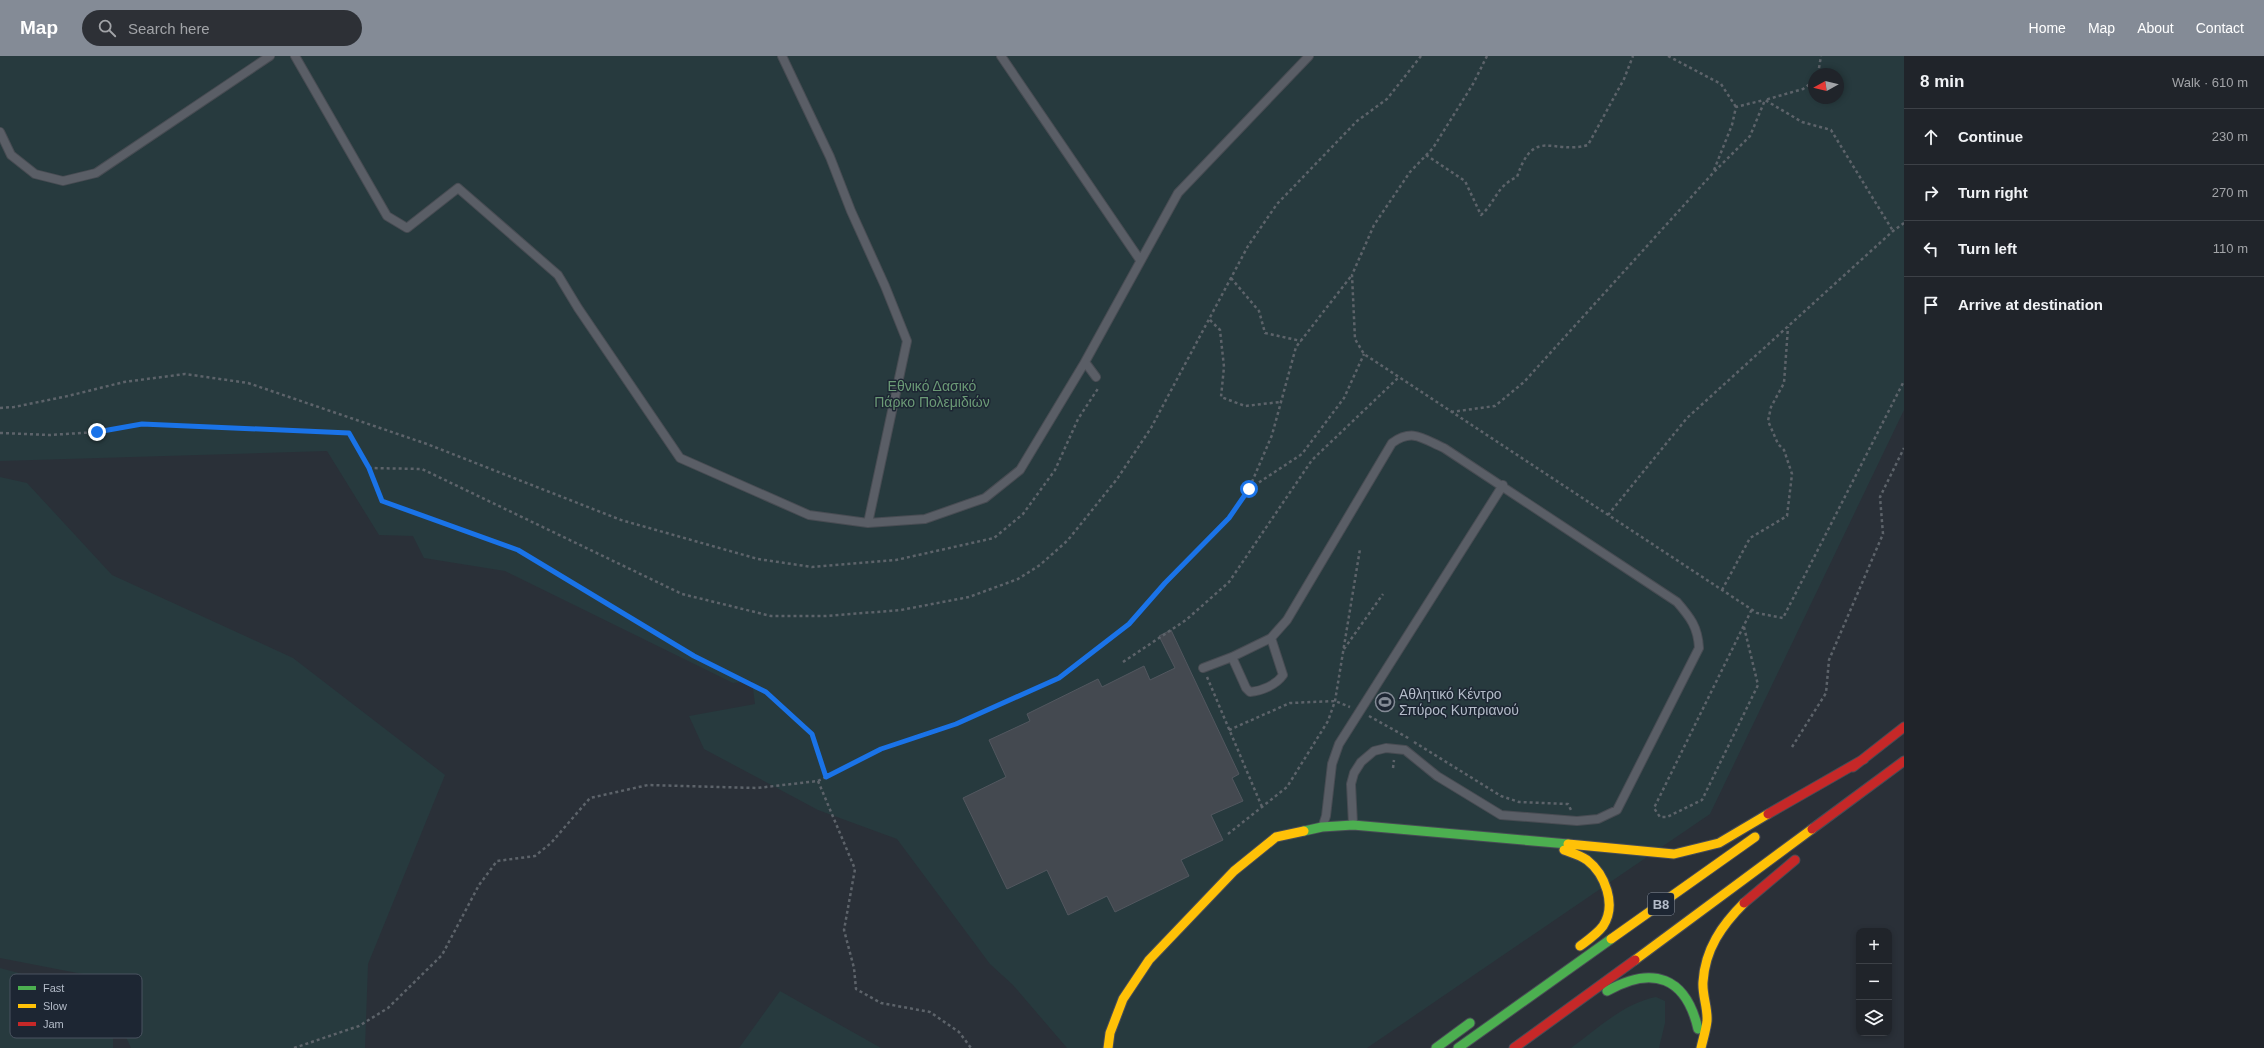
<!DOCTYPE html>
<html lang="en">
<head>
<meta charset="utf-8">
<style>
  :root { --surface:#20242a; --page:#2d3036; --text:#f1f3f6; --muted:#a2a4a8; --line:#3d4147; --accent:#848b96 }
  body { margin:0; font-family:Helvetica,sans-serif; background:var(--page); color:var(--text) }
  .controls { position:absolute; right:12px; bottom:12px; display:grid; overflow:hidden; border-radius:8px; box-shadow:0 2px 6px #0003 }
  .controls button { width:36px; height:36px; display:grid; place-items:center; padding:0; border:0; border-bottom:1px solid var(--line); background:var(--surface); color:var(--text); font:20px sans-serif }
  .compass { position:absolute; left:1808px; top:12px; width:36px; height:36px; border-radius:50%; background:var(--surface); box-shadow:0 2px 6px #0003; rotate:262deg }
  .stop { position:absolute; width:12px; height:12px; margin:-9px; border:3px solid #1a73e8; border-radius:50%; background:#fff }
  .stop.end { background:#1a73e8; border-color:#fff; box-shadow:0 1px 4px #0008 }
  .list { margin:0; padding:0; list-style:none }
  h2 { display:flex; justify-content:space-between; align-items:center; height:52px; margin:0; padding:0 16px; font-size:17px }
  h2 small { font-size:13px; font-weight:400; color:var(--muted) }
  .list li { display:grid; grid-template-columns:26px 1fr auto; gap:12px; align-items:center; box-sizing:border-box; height:56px; padding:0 16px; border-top:1px solid var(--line) }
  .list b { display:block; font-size:15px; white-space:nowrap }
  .list em { font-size:13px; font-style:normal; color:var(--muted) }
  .icon { flex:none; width:22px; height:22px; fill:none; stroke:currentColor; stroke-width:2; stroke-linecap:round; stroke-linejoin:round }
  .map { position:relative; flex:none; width:1904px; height:992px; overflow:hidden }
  header { display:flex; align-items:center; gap:24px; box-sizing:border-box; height:56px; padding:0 20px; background:var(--accent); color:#fff }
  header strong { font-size:19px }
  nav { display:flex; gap:22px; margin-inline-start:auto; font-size:14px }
  .search { width:280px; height:36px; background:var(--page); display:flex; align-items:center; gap:10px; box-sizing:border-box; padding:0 14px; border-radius:22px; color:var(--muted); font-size:15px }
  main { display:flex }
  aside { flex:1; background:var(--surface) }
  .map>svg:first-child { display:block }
</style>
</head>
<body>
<header>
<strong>Map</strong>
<div class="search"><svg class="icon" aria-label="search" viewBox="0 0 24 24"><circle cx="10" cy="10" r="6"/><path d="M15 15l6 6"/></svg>Search here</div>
<nav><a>Home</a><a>Map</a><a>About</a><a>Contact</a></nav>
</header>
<main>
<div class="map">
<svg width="1904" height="992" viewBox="0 0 1904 992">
  <rect width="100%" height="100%" fill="#2a3038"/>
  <path fill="#273a3e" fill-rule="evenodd" d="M0,0H1904V354L1710,758L1367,992H1067L1013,929L990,908L897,783L818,754L704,693L689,660L755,648L752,625L733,627L505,515L424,502L413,480L379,479L327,395L0,405ZM1814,18H1838V42H1814Z
    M0,421L27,427L112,519L293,602L445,719L368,908L365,992H131L98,921L0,902Z
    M0,912L85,935L113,972V992H0Z
    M780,935L881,992H739Z
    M1656,941L1665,945V967L1659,992H1571C1597,973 1624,947 1656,941Z"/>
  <path fill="#444950" stroke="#52575f" d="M1171,574L1239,718L1232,722L1243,745L1211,759L1223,784L1181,804L1189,820L1115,856L1107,840L1068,859L1047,814L1007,833L963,742L1006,721L989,684L1030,665L1027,658L1098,623L1102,631L1144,610L1150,624L1175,612L1159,580Z"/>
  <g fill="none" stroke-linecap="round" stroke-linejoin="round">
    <defs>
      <path id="lane" d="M295,0L387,160L407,172L458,132L558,219L578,252L680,402L809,459L868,467
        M782,0L830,101L851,155L885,230L907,285L868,467L925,463L985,442L1020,414L1085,306
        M1001,0L1140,204
        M0,76L11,99L35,118L63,125L96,117L270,0
        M1096,321L1085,306L1178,137L1309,0
        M1232,601L1246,632L1250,636C1262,635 1276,629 1283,619L1271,582
        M1203,612L1232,601L1271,582L1287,564L1392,387C1413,372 1423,383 1444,392L1677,546C1690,561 1698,571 1699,592L1617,754L1598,763L1577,765L1501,759L1437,720L1405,694L1386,692L1374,695L1361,706L1354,717L1351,728L1353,768
        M1323,769L1326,760L1332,708L1339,688L1503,429"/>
      <path id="fast" d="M1304,775L1322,771L1353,769L1568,788
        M1607,935C1653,909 1686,921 1698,973
        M1436,992L1470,967
        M1458,992L1611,883"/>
      <path id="slow" d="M1568,788L1674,798L1719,787L1768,758
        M1564,794C1572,797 1580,799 1587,804C1605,818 1617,849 1603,870C1597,878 1588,884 1580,890
        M1611,883L1755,781
        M1635,904L1812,773
        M1108,992L1110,977L1123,943L1149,904L1234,815L1276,781L1304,775
        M1701,992C1703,983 1706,974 1707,965C1708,952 1702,939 1703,926C1705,893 1722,869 1744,847"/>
      <path id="jam" d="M1853,711L1904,671
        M1768,758L1864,703
        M1812,773L1904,705
        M1744,847L1795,804
        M1514,992L1635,904"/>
    </defs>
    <use href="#lane" stroke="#484c53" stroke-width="10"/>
    <use href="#fast" stroke="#484c55" stroke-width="11"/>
    <use href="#slow" stroke="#484c55" stroke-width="11"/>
    <use href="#jam" stroke="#484c55" stroke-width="11"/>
    <path stroke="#5d636a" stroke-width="2.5" stroke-dasharray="3 3" stroke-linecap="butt" d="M1487,0L1473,28L1433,92L1410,116L1374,169L1352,219L1355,283L1364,298L1757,557L1783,562L1904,325
      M1668,0L1721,28L1736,51
      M1818,18L1821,0
      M1814,25L1803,33L1765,44L1802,66L1831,74L1893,175
      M1426,99L1465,125L1481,159C1496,146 1496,130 1517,121C1534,70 1552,99 1588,89L1624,23L1633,0
      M1714,114L1732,69L1736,51L1764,44
      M1231,222L1259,255L1265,277L1301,285
      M1210,264L1220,274L1224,311L1221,341L1245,350L1280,346
      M0,352L14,351L68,340L124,326L185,318L248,327L427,388L621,464L758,503L812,511L896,504L994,482L1023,458L1055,414L1078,363L1099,331
      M1451,356L1495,350L1524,326L1713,117L1750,80L1765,44
      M0,377L49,379L97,376L142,368L349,377L369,412L422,413L682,538L771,560H826L901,554L969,541L1018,523L1040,509L1068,484L1117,423L1151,372L1248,190L1277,148L1357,65L1387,43L1421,0
      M369,412L382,445L518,494L694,600L766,636L812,678L826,721L881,693L956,668L1059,622L1129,568L1165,527L1229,462L1249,433L1272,379L1296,291L1352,219
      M1249,433L1302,398L1344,342L1364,298
      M1608,459L1687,362L1893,175L1904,167
      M1722,534L1750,482L1787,460L1792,418L1784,394L1778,388L1768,365L1771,351L1784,327L1788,271
      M1744,571L1758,629L1702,744L1667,761H1660L1654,752L1752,553
      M1344,593L1383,538
      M1123,606L1186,564L1229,526L1312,404L1399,321
      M1207,621L1262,751
      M1369,660L1410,683
      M1229,674L1290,647L1335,645L1350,651
      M1414,686L1501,740L1519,746L1568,748L1571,754
      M1792,691L1826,637L1829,604L1883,478L1880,441L1904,392
      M1393,712L1394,704
      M818,725L855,813L844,874L854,912L856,933L881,947L930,956L959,976L971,992
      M1228,778L1287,731L1328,665L1335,645L1360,493
      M294,992L359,970L388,952L442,899L479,829L497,805L535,800L551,787L590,742L648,729L757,732L818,725L826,721"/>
    <use href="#lane" stroke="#5a5e66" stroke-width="8"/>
    <use href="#fast" stroke="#4caf50" stroke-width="9"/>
    <use href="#slow" stroke="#ffc107" stroke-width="9"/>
    <use href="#jam" stroke="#c62828" stroke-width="9"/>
  </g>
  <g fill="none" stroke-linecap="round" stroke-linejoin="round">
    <path stroke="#1a73e8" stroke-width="5" d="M97,376L142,368L349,377L369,412L382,445L518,494L694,600L766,636L812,678L826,721L881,693L956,668L1059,622L1129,568L1165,527L1229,462L1249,433"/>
  </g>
  <defs>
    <symbol id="stadium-ring" viewBox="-11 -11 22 22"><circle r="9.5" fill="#1d2633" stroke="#848b96" stroke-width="1.5"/><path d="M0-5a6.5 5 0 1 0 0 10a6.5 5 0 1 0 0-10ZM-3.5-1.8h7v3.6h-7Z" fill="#848b96"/></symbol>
  </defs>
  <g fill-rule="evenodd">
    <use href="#stadium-ring" x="1374" y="635" width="22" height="22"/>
  </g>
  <g text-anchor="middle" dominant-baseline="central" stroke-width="3" stroke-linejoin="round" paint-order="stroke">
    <rect fill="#1d2633" stroke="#878f9c" stroke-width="1" x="1648" y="837" width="26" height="22" rx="3"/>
    <g font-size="13" font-weight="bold" fill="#b4bcc9">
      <text x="1661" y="848">B8</text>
    </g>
    <g font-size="14" fill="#6b9a76" stroke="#1d2633">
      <text x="932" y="330">Εθνικό Δασικό<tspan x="932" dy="16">Πάρκο Πολεμιδιών</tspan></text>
    </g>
    <g font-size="14" fill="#b4bcc9" stroke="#1d2633" text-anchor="start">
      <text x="1399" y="638">Αθλητικό Κέντρο<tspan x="1399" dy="16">Σπύρος Κυπριανού</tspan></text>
    </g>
  </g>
  <rect x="10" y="918" width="132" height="64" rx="6" fill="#1d2633" stroke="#4a5360" stroke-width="1"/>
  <rect x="18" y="930" width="18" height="4" fill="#4caf50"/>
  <rect x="18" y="948" width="18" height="4" fill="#ffc107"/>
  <rect x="18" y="966" width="18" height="4" fill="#c62828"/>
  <g font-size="11" fill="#b4bcc9">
    <text x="43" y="936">Fast</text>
    <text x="43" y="954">Slow</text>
    <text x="43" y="972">Jam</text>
  </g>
</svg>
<div class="controls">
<button>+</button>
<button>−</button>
<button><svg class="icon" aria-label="layers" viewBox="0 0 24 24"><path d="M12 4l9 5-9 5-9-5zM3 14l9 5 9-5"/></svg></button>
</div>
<svg class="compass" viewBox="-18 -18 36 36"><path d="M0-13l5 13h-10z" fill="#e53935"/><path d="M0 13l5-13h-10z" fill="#a2a4a8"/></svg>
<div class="stop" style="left:1249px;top:433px"></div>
<div class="stop end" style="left:97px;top:376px"></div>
</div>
<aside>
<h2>8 min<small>Walk · 610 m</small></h2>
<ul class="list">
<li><svg class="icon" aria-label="ahead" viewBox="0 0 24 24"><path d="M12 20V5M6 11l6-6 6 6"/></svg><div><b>Continue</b></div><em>230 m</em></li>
<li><svg class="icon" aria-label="right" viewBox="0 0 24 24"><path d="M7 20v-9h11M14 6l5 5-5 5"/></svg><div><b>Turn right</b></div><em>270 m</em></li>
<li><svg class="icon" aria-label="left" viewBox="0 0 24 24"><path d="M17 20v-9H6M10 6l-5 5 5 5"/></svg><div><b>Turn left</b></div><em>110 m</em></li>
<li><svg class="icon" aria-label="arrive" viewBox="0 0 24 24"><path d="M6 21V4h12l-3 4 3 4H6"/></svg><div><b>Arrive at destination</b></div></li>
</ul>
</aside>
</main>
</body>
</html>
